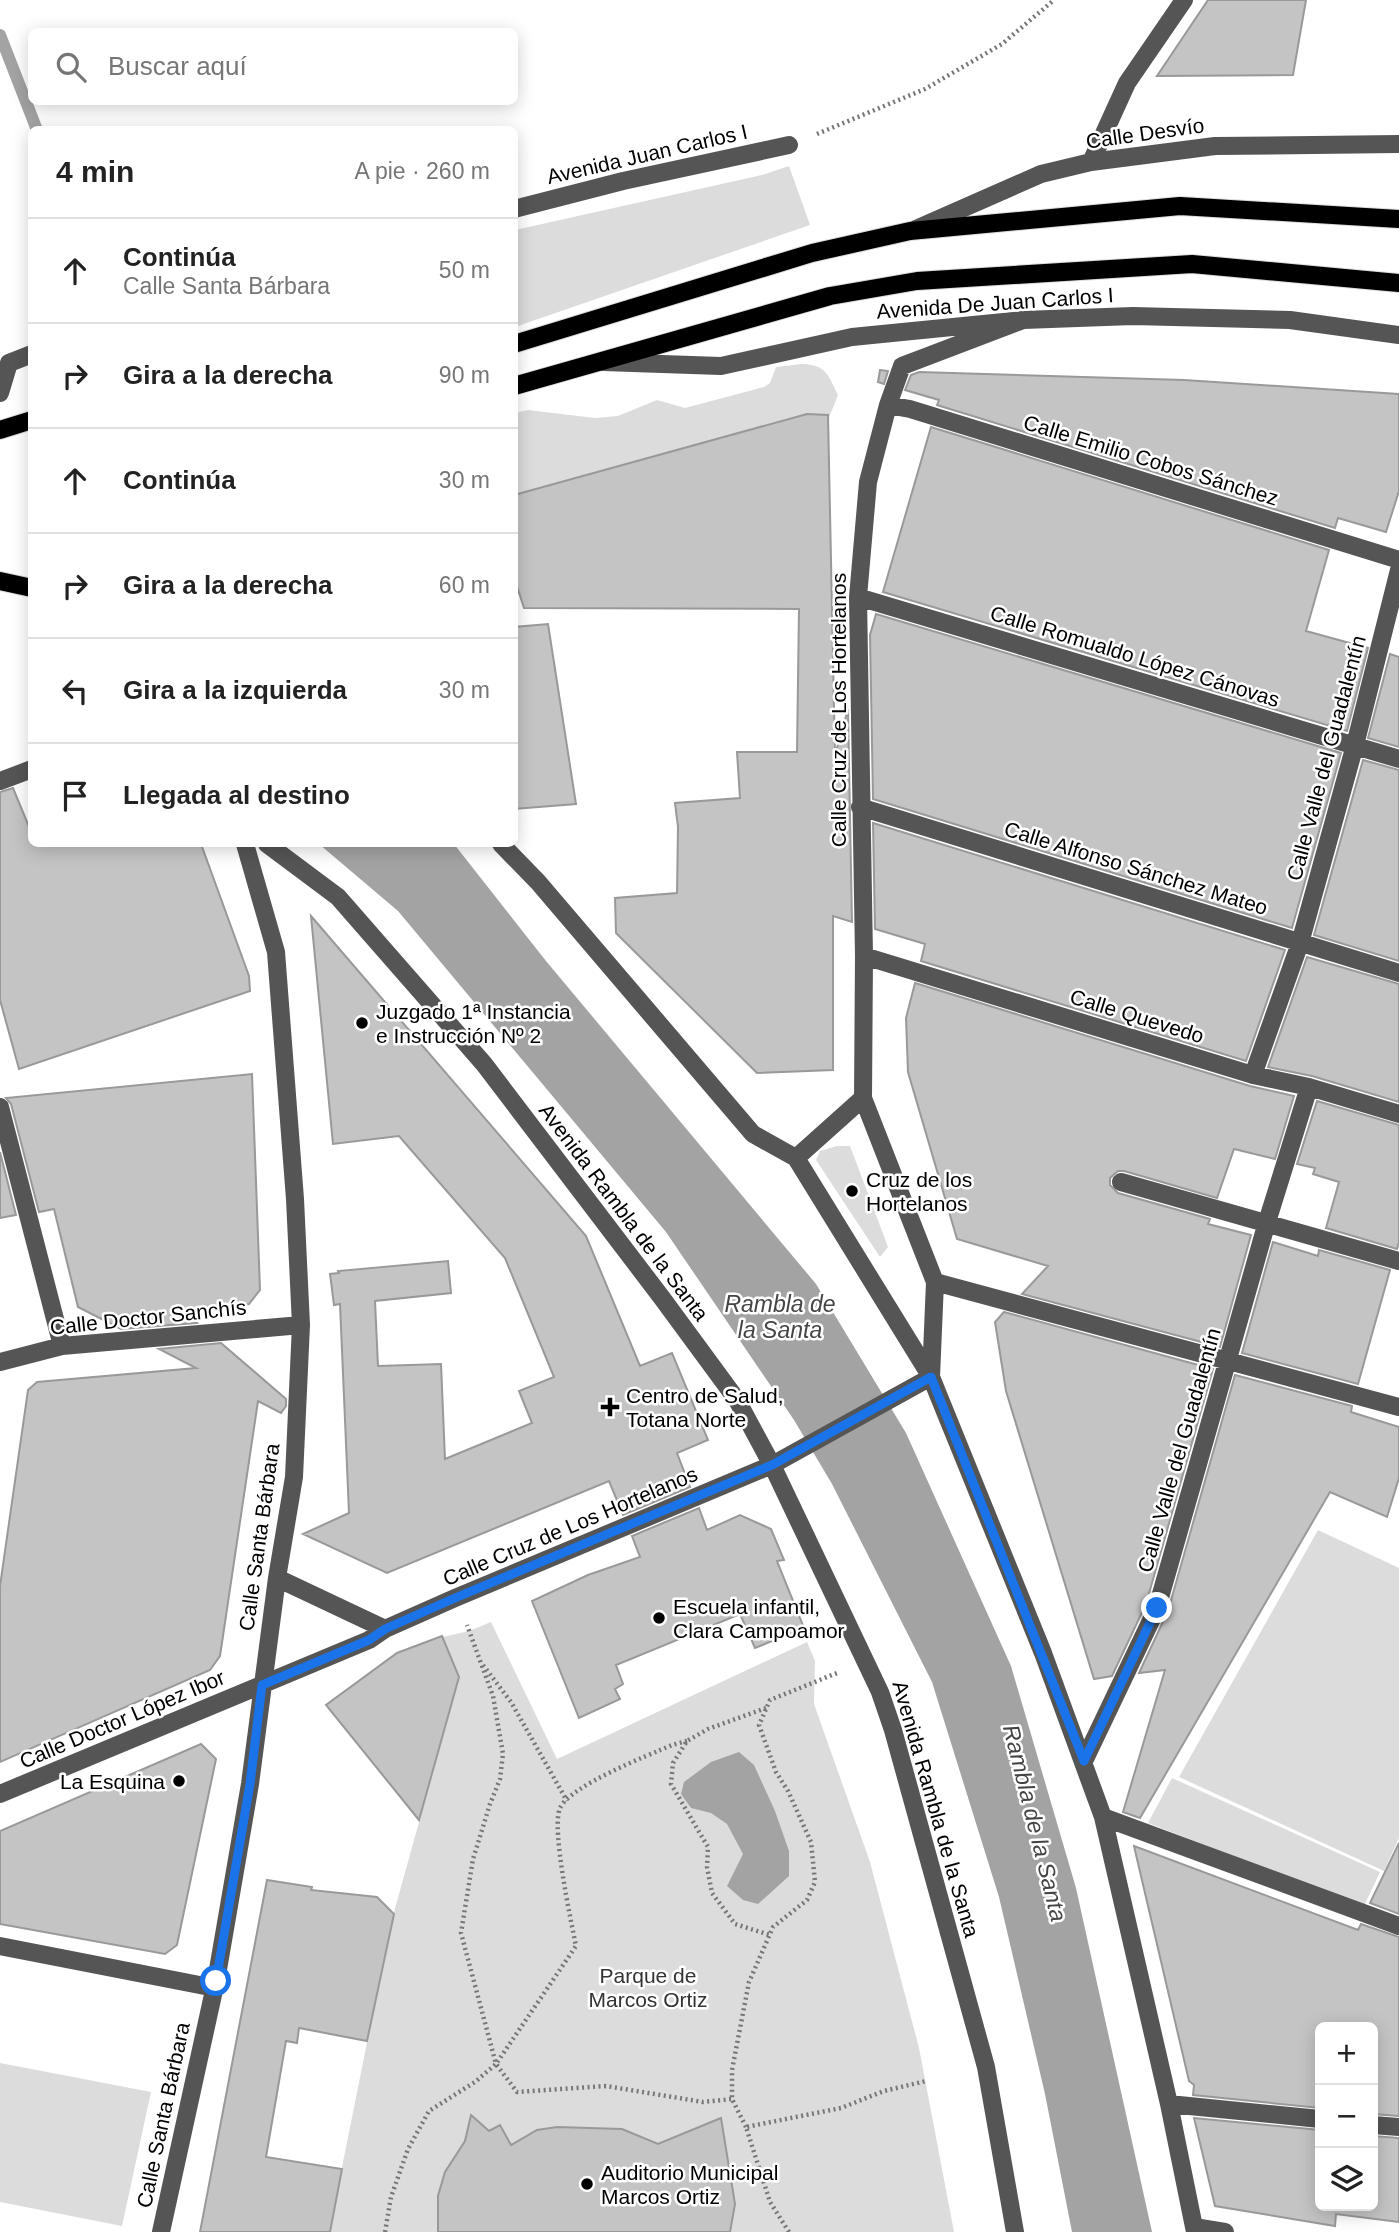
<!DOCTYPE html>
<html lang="es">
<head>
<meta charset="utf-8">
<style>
  :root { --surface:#fff; --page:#f6f6f6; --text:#222; --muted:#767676; --line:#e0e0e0 }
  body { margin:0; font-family:Helvetica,sans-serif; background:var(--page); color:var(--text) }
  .controls { position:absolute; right:21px; bottom:21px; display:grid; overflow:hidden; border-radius:10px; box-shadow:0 4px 18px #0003 }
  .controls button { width:63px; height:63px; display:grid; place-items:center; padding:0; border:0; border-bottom:2px solid var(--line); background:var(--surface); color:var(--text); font:35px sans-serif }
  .stop { position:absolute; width:21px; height:21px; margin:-16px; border:5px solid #1a73e8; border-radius:50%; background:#fff }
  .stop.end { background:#1a73e8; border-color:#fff; box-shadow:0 2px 7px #0008 }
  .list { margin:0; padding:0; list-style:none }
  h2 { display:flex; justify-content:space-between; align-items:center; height:91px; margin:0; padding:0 28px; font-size:30px }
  h2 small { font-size:23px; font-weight:400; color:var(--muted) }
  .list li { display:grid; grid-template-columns:46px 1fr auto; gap:21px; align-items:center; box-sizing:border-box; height:105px; padding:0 28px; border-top:2px solid var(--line) }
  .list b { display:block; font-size:26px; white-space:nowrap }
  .list p { margin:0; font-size:23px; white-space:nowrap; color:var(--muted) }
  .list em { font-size:23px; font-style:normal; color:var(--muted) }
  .icon { flex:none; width:38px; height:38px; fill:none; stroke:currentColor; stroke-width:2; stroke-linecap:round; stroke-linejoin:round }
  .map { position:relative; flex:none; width:1399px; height:2232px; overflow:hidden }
  .search { position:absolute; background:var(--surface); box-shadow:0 4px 18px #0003; left:28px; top:28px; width:490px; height:77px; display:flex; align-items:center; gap:18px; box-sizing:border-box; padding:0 24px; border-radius:10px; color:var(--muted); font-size:26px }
  .panel { position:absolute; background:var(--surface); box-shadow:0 4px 18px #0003; left:28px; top:126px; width:490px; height:721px; border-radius:10px }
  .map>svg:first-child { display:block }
</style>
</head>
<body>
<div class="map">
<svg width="1399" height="2232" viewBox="0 0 1399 2232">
  <rect width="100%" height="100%" fill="#fff"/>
  <path fill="#dcdcdc" d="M789,166L810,225L515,327V230L762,175Z
    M802,364C827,365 828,375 838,395L828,420L817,414H806L515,495V413L528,410L595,418L618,416L657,400L685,408L764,387L770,383L776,367Z
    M837,1146H850L888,1247L880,1257L816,1160L820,1151Z
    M1318,1530L1399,1568V1838L1384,1871L1179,1777Z
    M491,1622L557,1759L807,1642L815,1661L814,1704L870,1862L919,2048L954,2232H329L391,1923L459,1678L443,1637L469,1631Z
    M1172,1778L1380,1872L1364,1906L1148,1823Z
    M0,2063L151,2092L122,2226L0,2202Z"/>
  <path fill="#a3a3a3" d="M319,844H454L546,961L816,1284L906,1433L1011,1666L1076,1888L1152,2232H1072L1045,2094L999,1897L932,1682L832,1484L794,1420L666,1232L398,911Z
    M739,1752L754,1765L775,1811L789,1851V1876L758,1904L743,1900L727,1886L743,1854L727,1824L711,1813L691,1808L681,1794L684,1782L711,1762Z"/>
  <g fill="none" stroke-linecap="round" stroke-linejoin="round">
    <path stroke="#a3a3a3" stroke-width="12" d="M0,35L37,130"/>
  </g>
  <path fill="#c4c4c4" stroke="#999" stroke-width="2" d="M1208,0H1306L1293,75L1157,76Z
    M880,370L888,371L884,384L878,382Z
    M919,372L1184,380L1399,394V491L1386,532L1338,518L1335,528L937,405L939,400L905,390L911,375Z
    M807,414L828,415L835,755L848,709L852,922L833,916V1070L757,1073L616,933L615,898L677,893L678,827L675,803L740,798L737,752H797L799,609L524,608L514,577V495Z
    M931,427L1329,550L1306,631L1368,648L1347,731L883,592Z
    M876,614L1341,753L1292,928L873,799L870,635Z
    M548,624L576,804L514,809V627Z
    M1390,654L1399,657V747L1368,738Z
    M1363,760L1399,770V961L1314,935Z
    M13,788L32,834V844H201L249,976L250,991L19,1069L0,1000V792Z
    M873,823L1285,950L1246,1061L921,961L925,944L875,929Z
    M311,916L586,1236L640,1366L672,1353L708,1440L677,1453L690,1487L623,1515L609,1481L387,1573L303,1534L349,1513L340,1304L334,1305L330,1274L339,1273L338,1271L448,1261L451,1293L375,1301L378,1366L441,1364L445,1459L532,1423L519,1391L554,1377L505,1258L399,1136L333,1144Z
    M1307,957L1399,984V1102L1312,1076L1268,1067Z
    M915,983L1250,1086L1294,1096L1275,1159L1234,1149L1217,1198L1124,1171H1118L1110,1178V1185L1118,1193L1210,1219L1208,1224L1251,1235L1220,1347L1022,1294L1048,1266L957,1239L908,1072L906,1018Z
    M252,1074L260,1290L249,1304L183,1310L197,1323L121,1329L78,1307L54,1209L39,1212L11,1104L6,1098Z
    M1317,1101L1399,1125V1242L1397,1249L1326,1228L1339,1182L1313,1174L1315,1168L1297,1164Z
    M0,1152L16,1215L0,1218Z
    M1273,1242L1318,1256L1319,1250L1390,1270L1358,1384L1242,1353Z
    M1004,1312L1213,1369L1146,1604L1112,1676L1094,1679L1006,1391L995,1322Z
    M221,1343L286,1399V1406L281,1413L258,1401L220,1656L210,1670L0,1762V1586L28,1390L37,1382L196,1368L159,1349Z
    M1235,1375L1352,1406L1351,1412L1399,1427V1478L1387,1517L1330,1492L1140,1818L1123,1812L1165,1670L1139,1673L1168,1611Z
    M699,1508L707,1530L740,1515L771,1529L784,1560L777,1561L804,1628L755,1648L740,1614L616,1665L623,1684L615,1689L620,1699L579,1718L532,1601L588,1575L640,1557L632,1536Z
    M442,1636L459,1677L419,1820L326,1705L397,1653Z
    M201,1744L216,1759L177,1945L165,1954L0,1924V1831Z
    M1399,1843V1914L1370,1903Z
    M1134,1846L1358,1930L1361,1924L1399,1937V2116L1373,2114V2027H1320V2108L1193,2095L1194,2085L1189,2081Z
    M267,1880L312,1887L311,1890L377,1897L394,1914L367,2041L299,2028L297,2043L286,2041L266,2157L342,2169L330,2232H200Z
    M471,2115L489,2131L500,2125L511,2145L537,2130L557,2127L622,2129L658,2144L721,2118L735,2204L730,2232H438V2196L445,2172L465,2141Z
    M1194,2118L1320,2130V2206H1373V2136L1399,2138V2222L1336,2214L1335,2226L1215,2206Z"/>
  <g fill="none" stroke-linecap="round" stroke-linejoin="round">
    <defs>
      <path id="major" d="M514,344L812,253L910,231L1180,206L1399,219
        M514,386L830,296L917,281L1192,264L1399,283
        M0,430L32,420
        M0,581L32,588"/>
    </defs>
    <use href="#major" stroke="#dbdbdb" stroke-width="20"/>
    <path stroke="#777" stroke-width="4.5" stroke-dasharray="2 3.5" stroke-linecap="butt" d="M817,134L925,89L1002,44L1054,0
      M483,1665L511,1702L567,1801
      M766,1708L708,1729L687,1741L673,1763L671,1784L708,1847L707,1867L712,1893L735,1924L770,1935
      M687,1741L672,1745C647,1756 571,1785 560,1808C551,1828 571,1921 576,1946L496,2064L517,2092L606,2086L703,2102L732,2099
      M746,2127L732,2099V2070L749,1982L773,1927L807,1900L815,1882L811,1842L788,1791L776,1772L759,1725L770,1700L837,1673
      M385,2232L391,2197L408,2149L429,2111L475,2082L496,2064L461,1933L473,1859L490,1804L500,1779L503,1754L493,1696L467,1625
      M789,2232L770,2202L746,2127L841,2108L884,2091L926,2081"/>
    <path stroke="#555" stroke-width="18" d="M1091,162L1127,83L1184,0
      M514,209L623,181L789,145
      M916,229L1041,174L1091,162L1215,146L1399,144
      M603,362L721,366L852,337L1023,320L1133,316L1290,320L1399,335
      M0,393L9,363L32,354
      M888,405L910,409L1399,560
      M858,597L1399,759
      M0,781L32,769
      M860,807L1399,973
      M267,844L338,897L484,1064L662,1298L737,1400L772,1465L880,1692L893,1730L986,2067L1015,2232
      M501,844L538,882L753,1134L796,1158L931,1377L1043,1653L1103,1817L1169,2104L1195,2232
      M864,956L1253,1075L1309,1087L1399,1114
      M1253,1075L1300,943L1355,745L1399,570
      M863,1098L935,1282L931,1377
      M0,1107L62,1346
      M796,1158L863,1098L864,956L858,597L868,482L888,405L902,366L1023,320
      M1121,1182L1399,1261
      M935,1282L1399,1407
      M0,1362L62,1346L301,1325
      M277,1578L385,1629
      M1084,1761L1157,1608L1267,1222L1309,1087
      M0,1794L369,1640L385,1629L455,1598L772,1465L931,1377
      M1103,1817L1399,1926
      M0,1946L215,1988
      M1169,2104L1320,2119
      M1373,2125L1399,2127
      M1194,2227L1225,2232
      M161,2232L216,1981L250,1784L277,1578L294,1477L301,1325L295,1199L276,952L245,844"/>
    <use href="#major" stroke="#000" stroke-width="18"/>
  </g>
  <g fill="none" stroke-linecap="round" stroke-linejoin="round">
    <path stroke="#1a73e8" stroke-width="9" d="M216,1981L250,1784L262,1685L369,1640L385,1629L455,1598L772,1465L931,1377L1084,1761L1157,1608"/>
  </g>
  <g fill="#000" stroke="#fff" stroke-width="2.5">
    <circle cx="362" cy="1023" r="7"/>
    <circle cx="852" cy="1191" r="7"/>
    <path d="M606.5 1396.5h7v7h7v7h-7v7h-7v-7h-7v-7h7z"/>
    <circle cx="659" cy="1618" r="7"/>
    <circle cx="179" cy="1781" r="7"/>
    <circle cx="587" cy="2184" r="7"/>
  </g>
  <g text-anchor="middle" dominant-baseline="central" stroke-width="5" stroke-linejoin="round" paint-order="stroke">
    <g font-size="21" fill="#000" stroke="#fff">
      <text transform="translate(1145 133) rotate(-8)">Calle Desvío</text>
      <text transform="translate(647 154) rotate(-13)">Avenida Juan Carlos I</text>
      <text transform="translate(995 303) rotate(-4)">Avenida De Juan Carlos I</text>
      <text transform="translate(1151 460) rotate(17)">Calle Emilio Cobos Sánchez</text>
      <text transform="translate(1135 656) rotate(17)">Calle Romualdo López Cánovas</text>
      <text transform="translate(838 710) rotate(-90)">Calle Cruz de Los Hortelanos</text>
      <text transform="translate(1326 758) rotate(-75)">Calle Valle del Guadalentín</text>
      <text transform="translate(1136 868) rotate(17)">Calle Alfonso Sánchez Mateo</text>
      <text transform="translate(1137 1016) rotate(17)">Calle Quevedo</text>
      <text transform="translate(624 1212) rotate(53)">Avenida Rambla de la Santa</text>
      <text transform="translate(148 1317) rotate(-6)">Calle Doctor Sanchís</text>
      <text transform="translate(1179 1450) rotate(-74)">Calle Valle del Guadalentín</text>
      <text transform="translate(570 1526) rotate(-23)">Calle Cruz de Los Hortelanos</text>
      <text transform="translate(259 1537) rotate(-82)">Calle Santa Bárbara</text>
      <text transform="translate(122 1719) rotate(-23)">Calle Doctor López Ibor</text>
      <text transform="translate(936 1809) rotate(74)">Avenida Rambla de la Santa</text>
      <text transform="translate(163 2115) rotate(-78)">Calle Santa Bárbara</text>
    </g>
    <g font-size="21" fill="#000" stroke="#fff" text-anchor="start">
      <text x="376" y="1011">Juzgado 1ª Instancia<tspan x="376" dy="24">e Instrucción Nº 2</tspan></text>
      <text x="866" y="1179">Cruz de los<tspan x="866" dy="24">Hortelanos</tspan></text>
      <text x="626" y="1395">Centro de Salud,<tspan x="626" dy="24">Totana Norte</tspan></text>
      <text x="673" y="1606">Escuela infantil,<tspan x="673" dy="24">Clara Campoamor</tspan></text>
      <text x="165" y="1781" text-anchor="end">La Esquina</text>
      <text x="601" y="2172">Auditorio Municipal<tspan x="601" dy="24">Marcos Ortiz</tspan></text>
    </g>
    <g font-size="21" fill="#333" stroke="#fff">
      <text x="648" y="1975">Parque de<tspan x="648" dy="24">Marcos Ortiz</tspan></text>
    </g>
    <g font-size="23" font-style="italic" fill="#444" stroke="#fff">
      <text x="780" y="1304">Rambla de<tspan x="780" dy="26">la Santa</tspan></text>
      <text transform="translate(1035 1823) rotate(76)">Rambla de la Santa</text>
    </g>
  </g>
</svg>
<div class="controls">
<button>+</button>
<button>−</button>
<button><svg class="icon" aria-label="layers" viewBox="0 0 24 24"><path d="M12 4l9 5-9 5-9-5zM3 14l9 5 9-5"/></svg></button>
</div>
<div class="stop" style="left:216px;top:1981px"></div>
<div class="stop end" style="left:1157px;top:1608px"></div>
<div class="search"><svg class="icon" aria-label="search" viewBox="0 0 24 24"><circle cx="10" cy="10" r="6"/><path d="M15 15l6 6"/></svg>Buscar aquí</div>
<section class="panel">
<h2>4 min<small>A pie · 260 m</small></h2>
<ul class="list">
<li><svg class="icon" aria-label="ahead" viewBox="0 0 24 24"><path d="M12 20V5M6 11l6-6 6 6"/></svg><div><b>Continúa</b><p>Calle Santa Bárbara</p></div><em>50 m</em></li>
<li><svg class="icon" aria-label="right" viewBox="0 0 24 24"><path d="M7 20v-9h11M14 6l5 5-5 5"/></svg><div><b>Gira a la derecha</b></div><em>90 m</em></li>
<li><svg class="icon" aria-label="ahead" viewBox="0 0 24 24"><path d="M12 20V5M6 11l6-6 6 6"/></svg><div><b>Continúa</b></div><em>30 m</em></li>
<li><svg class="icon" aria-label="right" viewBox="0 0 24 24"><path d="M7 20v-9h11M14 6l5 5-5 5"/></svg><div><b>Gira a la derecha</b></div><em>60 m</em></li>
<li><svg class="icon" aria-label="left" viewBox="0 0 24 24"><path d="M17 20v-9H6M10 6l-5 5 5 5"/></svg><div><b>Gira a la izquierda</b></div><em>30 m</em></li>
<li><svg class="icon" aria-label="arrive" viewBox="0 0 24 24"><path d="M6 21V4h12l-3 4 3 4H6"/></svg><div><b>Llegada al destino</b></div></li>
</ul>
</section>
</div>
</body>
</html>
